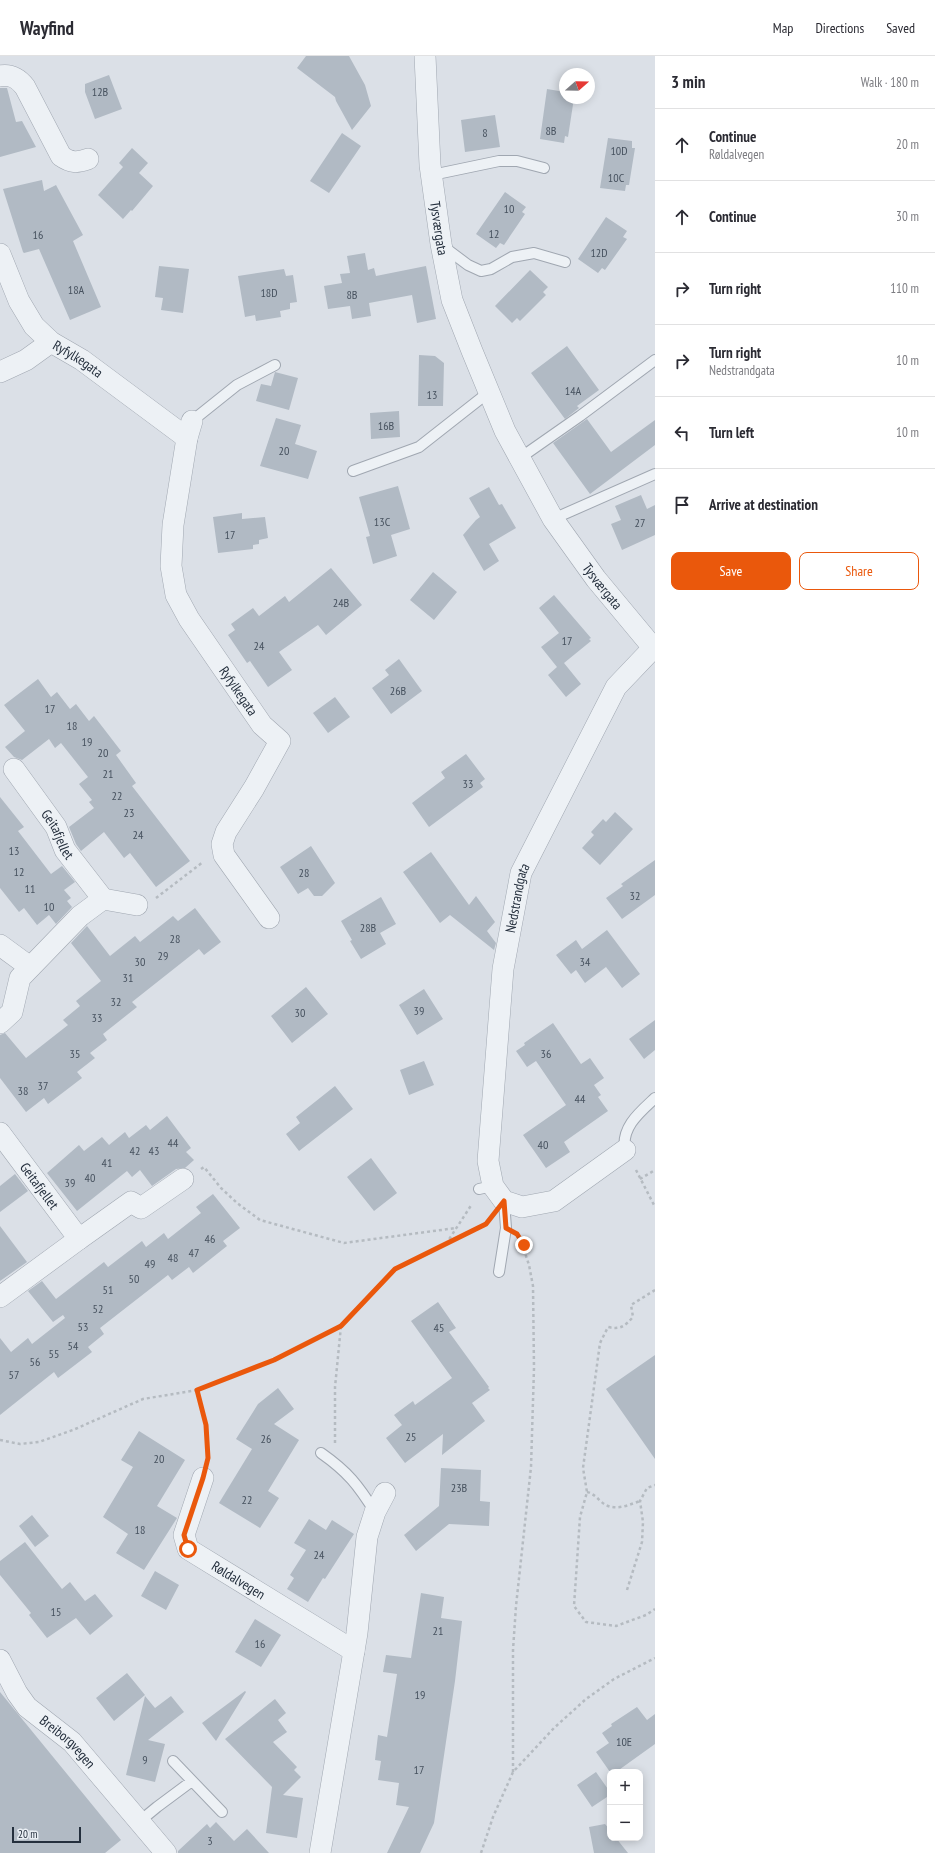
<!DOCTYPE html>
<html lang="en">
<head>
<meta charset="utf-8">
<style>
  :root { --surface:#fff; --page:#f2f2f3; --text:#2b2b33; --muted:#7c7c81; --line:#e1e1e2; --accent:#ea580c }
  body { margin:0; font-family:"PT Sans Narrow",sans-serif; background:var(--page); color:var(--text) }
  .controls { position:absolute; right:12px; bottom:12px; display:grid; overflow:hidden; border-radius:8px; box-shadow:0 2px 10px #0003 }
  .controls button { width:36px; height:36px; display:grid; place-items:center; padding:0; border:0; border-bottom:1px solid var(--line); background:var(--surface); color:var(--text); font:20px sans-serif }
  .compass { position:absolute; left:559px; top:12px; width:36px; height:36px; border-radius:50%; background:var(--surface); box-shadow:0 2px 10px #0003; rotate:70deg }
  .scale { position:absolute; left:12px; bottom:10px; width:69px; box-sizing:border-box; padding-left:4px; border:2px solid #242f3d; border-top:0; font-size:11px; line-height:14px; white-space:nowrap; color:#242f3d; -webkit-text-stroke:3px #eaeff4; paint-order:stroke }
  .stop { position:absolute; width:12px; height:12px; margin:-9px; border:3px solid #ea580c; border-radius:50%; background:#fff }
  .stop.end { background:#ea580c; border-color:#fff; box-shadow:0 1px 4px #0008 }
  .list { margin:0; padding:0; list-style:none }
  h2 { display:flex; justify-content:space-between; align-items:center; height:52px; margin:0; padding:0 16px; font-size:17px }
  h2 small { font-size:13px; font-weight:400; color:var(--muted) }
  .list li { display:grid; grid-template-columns:26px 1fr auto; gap:12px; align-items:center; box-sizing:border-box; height:72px; padding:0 16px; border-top:1px solid var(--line) }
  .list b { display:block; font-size:15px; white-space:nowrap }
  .list p { margin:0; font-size:13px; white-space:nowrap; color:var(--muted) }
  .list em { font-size:13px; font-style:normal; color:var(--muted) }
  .actions { display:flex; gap:8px; padding:12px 16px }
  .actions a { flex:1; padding:9px 0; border:1px solid var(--accent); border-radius:8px; text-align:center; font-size:14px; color:var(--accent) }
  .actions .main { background:var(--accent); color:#fff }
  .icon { flex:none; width:22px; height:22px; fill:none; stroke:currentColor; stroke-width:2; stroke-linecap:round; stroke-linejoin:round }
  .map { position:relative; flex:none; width:655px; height:1797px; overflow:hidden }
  header { display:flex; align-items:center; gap:24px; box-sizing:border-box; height:56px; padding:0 20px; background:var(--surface); border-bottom:1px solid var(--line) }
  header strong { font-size:19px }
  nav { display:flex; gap:22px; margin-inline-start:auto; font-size:14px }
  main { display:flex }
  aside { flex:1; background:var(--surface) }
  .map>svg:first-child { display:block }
</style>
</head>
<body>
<header>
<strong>Wayfind</strong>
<nav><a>Map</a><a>Directions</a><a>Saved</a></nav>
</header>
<main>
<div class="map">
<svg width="655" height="1797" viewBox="0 0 655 1797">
  <rect width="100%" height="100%" fill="#dbe0e7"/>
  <path fill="#b1bac4" d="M306,0H349L365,29L371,50L352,74L336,45L335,41L297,12Z
    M109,19L122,53L95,63L85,36V28Z
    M0,32H7L16,66L22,65L36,91L0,101Z
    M547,33L565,36V42H574L568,81L565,80L564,87L540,83Z
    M495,59L500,91L465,96L461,64Z
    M342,77L361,90L329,137L310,125Z
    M608,82L632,85V92H635L629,129H626L625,135L600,132Z
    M132,92L148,107L139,117L153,130L132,155L131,154L123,163L98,139L123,111L119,107Z
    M42,124L44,135L56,129L83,179L73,185L101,251L70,264L39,193L24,197L23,196L3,133Z
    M505,136L526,151L522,156L525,158L504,189L500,187L496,192L476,178Z
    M606,161L627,175L623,181L627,183L605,214L602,212L598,217L578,203Z
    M365,197L368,214L374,212L376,220L426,210L436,263L417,267L412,239L369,247L371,260L352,263L350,250L328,253L324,230L342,227L340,218L350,217L347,200Z
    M159,210L189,213L183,257L161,254L163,242L155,241Z
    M284,213L286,220L293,219L297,246L290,247V253L280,255L281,261L256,265L255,259L245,261L238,220Z
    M530,214L548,231L543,236L546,239L520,265L517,262L512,267L495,250Z
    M567,290L599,334L577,350L579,352L565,363L531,317Z
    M419,299L435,300L444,307L443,350H418Z
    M275,316L298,322L289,354L256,345L261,328L271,330Z
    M399,355L400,381L371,383L370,357Z
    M276,362L301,369L295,388L317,395L308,423L260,410Z
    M587,363L611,396L655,364V389L590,438L553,387Z
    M398,430L410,473L391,479L397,500L373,508L366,481L370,480L359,441Z
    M489,431L499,449L502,448L516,472L489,488L499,505L484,515L463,479L476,464L480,461L469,442Z
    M641,439L647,453L655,449V479L622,494L611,468L621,464L615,450Z
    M242,457V463L265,461L268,482L259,484V488L253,489V493L218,497L213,461Z
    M331,512L362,549L326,579L318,569L279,596L292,614L268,631L250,605L247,607L228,579L235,574L231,568L253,552L259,560L285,540L289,546Z
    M433,516L457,536L434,564L410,544Z
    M554,539L591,582L589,583L591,585L564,607L581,628L566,641L548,619L557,611L541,591L559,577L539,552Z
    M399,603L422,635L391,658L372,632L389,619L385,614Z
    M38,623L51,641L57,636L70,653L76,648L89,665L94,660L121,695L116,699L136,727L132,730L190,805L156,831L130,797L124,802L104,776L81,795L76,788L69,771L94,752L89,746L92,744L79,728L88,721L61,687L55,692L49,683L22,704L14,701L5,691L25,675L4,649Z
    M335,641L350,661L328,677L313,657Z
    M466,698L485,723L480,727L483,731L429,771L412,747L445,722L441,716Z
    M0,741L24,771L18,775L51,818L62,810L75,826L64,834L71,842L67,845L72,851L56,868L49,859L37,869L24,852L19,856L0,832Z
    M615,756L633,773L600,809L582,792L594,779L591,776L603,763L606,766Z
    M311,790L335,827L322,840H314L308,832L298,838L280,811Z
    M431,796L469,849L476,840L495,866L487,875L496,887L494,894L450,859L440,867L403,816Z
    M655,804V839L622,863L606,842L623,830L621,828Z
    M381,841L396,868L380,877L386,888L361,903L350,885L352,884L341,865Z
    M195,852L221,886L204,899L199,893L132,946L137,951L103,978L107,984L90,997L95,1002L77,1016L82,1022L48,1048L44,1042L26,1056L0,1022V979L5,977L26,1002L68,969L63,964L80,950L76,945L101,925L71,887L87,870L110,900L135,880L140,886L173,860L178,865Z
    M607,874L640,918L622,932L606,911L585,927L576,914L571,918L556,899L576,884L582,893Z
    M306,931L328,958L292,987L271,960Z
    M424,933L443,963L417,979L399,949Z
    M655,964V994L644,1003L629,983Z
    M553,967L581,1008L590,1002L604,1022L594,1029L601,1039L598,1041L608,1055L564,1086L570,1096L546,1112L523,1079L566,1049L536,1005L527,1011L516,995L525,989L524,987Z
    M424,1005L434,1029L409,1039L400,1014Z
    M335,1030L353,1053L299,1095L286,1078L300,1067L296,1061Z
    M167,1060L191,1092L186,1096L194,1104L185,1112L176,1113L152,1130L140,1114L132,1121L127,1115L77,1155L47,1117L79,1089L84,1095L102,1081L109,1089L125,1076L129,1082L146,1069L150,1074Z
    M371,1102L397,1137L374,1155L347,1121Z
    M15,1118L28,1135L0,1156V1130Z
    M213,1138L240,1172L223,1185L227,1190L193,1217L189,1211L172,1224L168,1219L100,1272L104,1278L88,1291L92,1296L58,1322L54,1316L0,1359V1282L11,1296L28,1282L32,1288L65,1262L63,1259L53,1266L28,1235L42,1225L56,1243L104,1206L108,1211L142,1185L146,1191L164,1177L168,1183L201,1157L196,1151Z
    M0,1170L27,1206L0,1225Z
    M438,1246L456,1272L449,1276L489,1331L488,1332L490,1334L472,1347L485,1365L442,1399L443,1378L405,1407L386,1382L402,1369L394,1359L413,1345L415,1349L452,1322L411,1265Z
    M655,1299V1403L606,1333Z
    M278,1332L294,1353L274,1368L299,1384L268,1435L279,1442L260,1472L219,1447L252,1393L236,1383L258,1348Z
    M139,1375L185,1404L157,1450L177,1462L144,1514L116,1497L128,1478L103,1461L133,1411L121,1404Z
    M441,1412L481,1414L480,1445L490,1446L489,1470L449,1468L416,1495L404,1479L439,1450Z
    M32,1459L49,1480L35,1491L19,1470Z
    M309,1463L326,1474L332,1464L354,1478L325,1523L323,1522L308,1546L287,1533L294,1522L290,1519L306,1494L294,1487Z
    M25,1486L62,1533L70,1526L85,1545L95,1538L113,1560L90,1579L76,1562L47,1582L29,1559L31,1557L0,1519V1505Z
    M155,1515L179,1529L166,1554L141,1540Z
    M421,1537L444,1541L441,1562L462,1565L455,1625L434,1767L420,1797H387L409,1751L396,1749L399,1727L378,1724L381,1705L375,1704L378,1679L387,1681L397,1618L383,1616L386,1599L411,1602Z
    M255,1563L281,1579L261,1611L235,1596Z
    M127,1617L145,1639L114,1665L96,1642Z
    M245,1635L246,1636L216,1685L202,1667Z
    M0,1636L121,1784L105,1797H0Z
    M145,1640L155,1652L171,1640L184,1656L148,1684L165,1688L155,1726L126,1719Z
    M275,1643L286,1657L278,1664L287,1676L273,1686L297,1711L294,1714L301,1721L283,1739L303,1742L297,1782L266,1777L272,1731L225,1683Z
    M637,1651L647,1664L655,1658V1688L616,1716H610L596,1696L609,1687L602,1677L612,1670L611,1668Z
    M596,1716L610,1736V1739L592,1751L577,1729Z
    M216,1766L234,1785L247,1773L269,1797H178V1795L207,1768L210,1772Z
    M605,1768L610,1774V1782H616L628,1797H594L589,1771Z"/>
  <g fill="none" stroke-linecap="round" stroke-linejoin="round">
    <defs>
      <path id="lane" d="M432,119L499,105H517L544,112
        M444,191L468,209L481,215L491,213L512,201L534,197L565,206
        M192,365L237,329L275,309
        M520,402L580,360L655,304
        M353,415L419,391L489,336
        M553,463L655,418
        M625,1094C621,1071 640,1056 655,1042
        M479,1133L493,1130
        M499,1216L506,1172L504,1145
        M321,1397C348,1416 358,1429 375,1456
        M173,1705L222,1756
        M140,1765L157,1751L192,1725"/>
      <g id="street">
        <path id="s1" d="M425,0L430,109L441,188L452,244L472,295L505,375L553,463L596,523L655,594"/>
        <path d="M0,20C11,18 18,22 25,31L61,100C71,107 77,107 88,103"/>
        <path id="s2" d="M0,198L19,245L34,270L51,286L82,304L187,382"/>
        <path d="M0,316L26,304L51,286"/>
        <path id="s3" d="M192,365L187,382L173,469L171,510L176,539L189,563L262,669L280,685L254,732L226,776L222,788L224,799L269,862"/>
        <path id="s4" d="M14,713L56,771L65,794L103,843"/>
        <path d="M0,889L30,911"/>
        <path d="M0,967L12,956L20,922L80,860L103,843L137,849"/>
        <path id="s5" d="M0,1077L79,1183L0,1241"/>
        <path id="s6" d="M625,1094L554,1145L522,1151L504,1145L493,1130L488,1105L503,913L521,817L616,631L655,590"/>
        <path d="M79,1183L131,1146L141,1152L183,1123"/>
        <path id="s7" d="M203,1422L184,1479L188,1493L354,1595"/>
        <path id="s8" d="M0,1604L17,1637L27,1651L72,1686L166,1797"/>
        <path d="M320,1797L357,1577L367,1481L375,1456L385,1437"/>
      </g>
    </defs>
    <use href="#lane" stroke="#a0a7b1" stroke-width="12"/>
    <use href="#street" stroke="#a0a7b1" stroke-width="22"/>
    <path stroke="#b5bbc1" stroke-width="2.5" stroke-dasharray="3 3" stroke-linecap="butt" d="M156,842L203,806
      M201,1113L204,1111L221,1132L237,1147L260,1164L344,1187L456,1172
      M636,1114L655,1151
      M640,1123L655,1114
      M446,1188L472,1148
      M655,1234L631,1249L633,1261C625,1270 620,1274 608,1271L600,1287L583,1412L587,1436L580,1461L574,1550L586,1566L616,1570L646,1559L655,1553
      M197,1334L206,1369L208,1401
      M0,1384L20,1388L39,1386L73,1374L143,1343L197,1334L274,1304L341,1270L395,1213L488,1166
      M335,1387V1331L341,1270
      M587,1436C596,1438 600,1447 608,1450C619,1454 631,1448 640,1445
      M627,1534L642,1486L643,1466L640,1445L647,1432L655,1429
      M513,1716V1594L516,1550L531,1411L534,1312L533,1230L529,1209L521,1185
      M481,1797L493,1761L513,1716L554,1672L586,1643L614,1623L655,1602"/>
    <use href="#lane" stroke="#edf1f5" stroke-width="10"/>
    <use href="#street" stroke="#edf1f5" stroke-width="21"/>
  </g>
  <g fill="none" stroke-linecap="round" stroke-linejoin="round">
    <path stroke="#ea580c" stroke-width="5" d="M188,1493L184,1479L203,1422L208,1402L206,1369L197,1334L274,1304L341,1270L395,1213L486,1168L504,1145L506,1172L517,1178L524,1189"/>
  </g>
  <g text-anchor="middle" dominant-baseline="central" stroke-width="4" stroke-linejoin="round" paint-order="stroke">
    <g font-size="12" fill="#47525f">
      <text x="100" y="35">12B</text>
      <text x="551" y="74">8B</text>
      <text x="485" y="76">8</text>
      <text x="619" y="94">10D</text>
      <text x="616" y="121">10C</text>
      <text x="509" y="152">10</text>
      <text x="494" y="177">12</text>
      <text x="38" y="178">16</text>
      <text x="599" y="196">12D</text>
      <text x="76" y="233">18A</text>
      <text x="269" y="236">18D</text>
      <text x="352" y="238">8B</text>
      <text x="573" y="334">14A</text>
      <text x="432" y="338">13</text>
      <text x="386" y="369">16B</text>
      <text x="284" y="394">20</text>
      <text x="382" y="465">13C</text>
      <text x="640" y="466">27</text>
      <text x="230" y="478">17</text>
      <text x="341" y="546">24B</text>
      <text x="567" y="584">17</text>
      <text x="259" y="589">24</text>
      <text x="398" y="634">26B</text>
      <text x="50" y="652">17</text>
      <text x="72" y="669">18</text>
      <text x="87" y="685">19</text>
      <text x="103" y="696">20</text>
      <text x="108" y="717">21</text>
      <text x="468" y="727">33</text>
      <text x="117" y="739">22</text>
      <text x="129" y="756">23</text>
      <text x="138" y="778">24</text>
      <text x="14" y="794">13</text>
      <text x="19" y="815">12</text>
      <text x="304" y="816">28</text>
      <text x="30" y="832">11</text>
      <text x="635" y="839">32</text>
      <text x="49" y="850">10</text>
      <text x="368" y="871">28B</text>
      <text x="175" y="882">28</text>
      <text x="163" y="899">29</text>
      <text x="140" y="905">30</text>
      <text x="585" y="905">34</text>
      <text x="128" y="921">31</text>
      <text x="116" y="945">32</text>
      <text x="419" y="954">39</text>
      <text x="300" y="956">30</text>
      <text x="97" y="961">33</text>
      <text x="75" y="997">35</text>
      <text x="546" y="997">36</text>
      <text x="43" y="1029">37</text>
      <text x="23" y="1034">38</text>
      <text x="580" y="1042">44</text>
      <text x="173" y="1086">44</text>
      <text x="543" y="1088">40</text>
      <text x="135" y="1094">42</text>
      <text x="154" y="1094">43</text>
      <text x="107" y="1106">41</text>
      <text x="90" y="1121">40</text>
      <text x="70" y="1126">39</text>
      <text x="210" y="1182">46</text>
      <text x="194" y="1196">47</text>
      <text x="173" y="1201">48</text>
      <text x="150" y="1207">49</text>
      <text x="134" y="1222">50</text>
      <text x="108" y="1233">51</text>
      <text x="98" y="1252">52</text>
      <text x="83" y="1270">53</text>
      <text x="439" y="1271">45</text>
      <text x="73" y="1289">54</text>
      <text x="54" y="1297">55</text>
      <text x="35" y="1305">56</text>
      <text x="14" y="1318">57</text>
      <text x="411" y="1380">25</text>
      <text x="266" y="1382">26</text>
      <text x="159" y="1402">20</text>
      <text x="459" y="1431">23B</text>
      <text x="247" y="1443">22</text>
      <text x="140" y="1473">18</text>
      <text x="319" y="1498">24</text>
      <text x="56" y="1555">15</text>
      <text x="438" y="1574">21</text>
      <text x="260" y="1587">16</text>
      <text x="420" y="1638">19</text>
      <text x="624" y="1685">10E</text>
      <text x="145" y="1703">9</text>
      <text x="419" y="1713">17</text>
      <text x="210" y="1784">3</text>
    </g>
    <g font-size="14" fill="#242f3d" stroke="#eaeff4">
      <text stroke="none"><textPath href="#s1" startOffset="173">Tysværgata</textPath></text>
      <text stroke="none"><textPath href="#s2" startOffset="135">Ryfylkegata</textPath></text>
      <text stroke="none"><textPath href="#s1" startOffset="571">Tysværgata</textPath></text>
      <text stroke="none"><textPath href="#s3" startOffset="291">Ryfylkegata</textPath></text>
      <text stroke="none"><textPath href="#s4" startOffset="79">Geitafjellet</textPath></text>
      <text stroke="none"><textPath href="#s6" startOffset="448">Nedstrandgata</textPath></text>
      <text stroke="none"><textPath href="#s5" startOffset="66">Geitafjellet</textPath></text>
      <text stroke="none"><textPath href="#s7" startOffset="134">Røldalvegen</textPath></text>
      <text stroke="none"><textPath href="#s8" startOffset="108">Breiborgvegen</textPath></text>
    </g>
  </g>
</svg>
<div class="controls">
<button>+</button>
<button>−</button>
</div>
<svg class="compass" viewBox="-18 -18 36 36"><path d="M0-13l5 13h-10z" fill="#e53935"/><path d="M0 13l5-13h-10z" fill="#7c7c81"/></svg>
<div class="scale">20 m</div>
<div class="stop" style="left:188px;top:1493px"></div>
<div class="stop end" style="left:524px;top:1189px"></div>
</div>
<aside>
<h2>3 min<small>Walk · 180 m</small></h2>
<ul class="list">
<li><svg class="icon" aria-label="ahead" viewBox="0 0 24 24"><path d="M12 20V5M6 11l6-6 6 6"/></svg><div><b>Continue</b><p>Røldalvegen</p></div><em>20 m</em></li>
<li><svg class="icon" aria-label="ahead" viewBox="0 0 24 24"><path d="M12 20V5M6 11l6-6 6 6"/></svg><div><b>Continue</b></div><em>30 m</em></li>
<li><svg class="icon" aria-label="right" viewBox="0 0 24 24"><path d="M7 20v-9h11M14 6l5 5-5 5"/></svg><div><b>Turn right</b></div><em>110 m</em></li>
<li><svg class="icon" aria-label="right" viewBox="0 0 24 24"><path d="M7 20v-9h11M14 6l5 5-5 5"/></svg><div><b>Turn right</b><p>Nedstrandgata</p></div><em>10 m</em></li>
<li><svg class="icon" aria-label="left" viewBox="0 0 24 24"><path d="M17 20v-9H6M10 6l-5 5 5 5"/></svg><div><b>Turn left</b></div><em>10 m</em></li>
<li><svg class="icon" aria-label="arrive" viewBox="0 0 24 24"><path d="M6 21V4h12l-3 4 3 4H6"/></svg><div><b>Arrive at destination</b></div></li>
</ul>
<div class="actions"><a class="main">Save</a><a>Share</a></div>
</aside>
</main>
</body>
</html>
